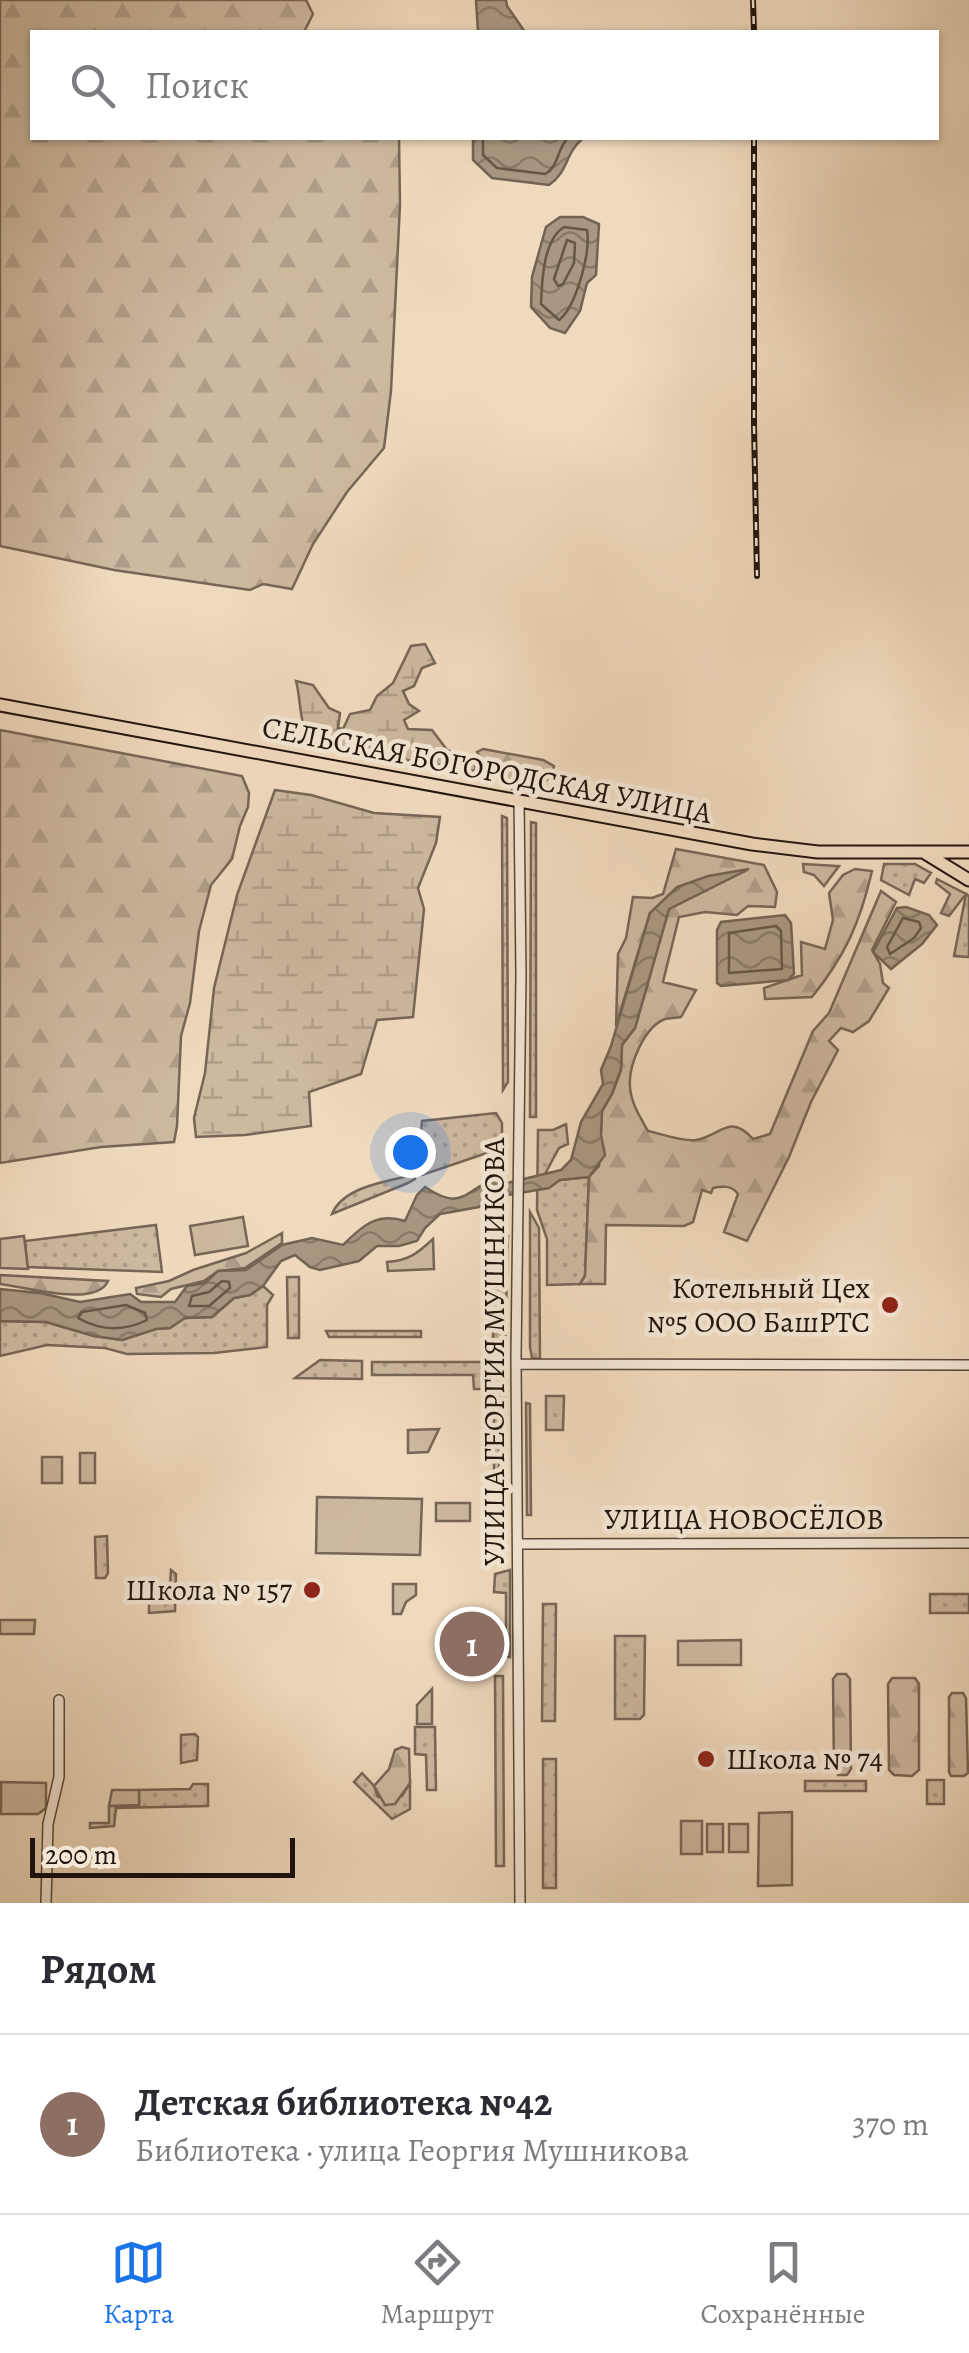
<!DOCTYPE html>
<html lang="ru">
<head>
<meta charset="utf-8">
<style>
  :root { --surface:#fff; --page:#f2f2f3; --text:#2b2b33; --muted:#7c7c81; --line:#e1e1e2; --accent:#1a73e8 }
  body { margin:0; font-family:Alegreya,serif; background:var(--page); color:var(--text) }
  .scale { position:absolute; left:30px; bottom:25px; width:265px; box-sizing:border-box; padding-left:10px; border:5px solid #21140c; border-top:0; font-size:28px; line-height:35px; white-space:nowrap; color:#21140c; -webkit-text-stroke:8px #f5e7d5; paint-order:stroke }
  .you { position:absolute; left:410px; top:1152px; width:35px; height:35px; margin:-25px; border:8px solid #fff; border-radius:50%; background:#1a73e8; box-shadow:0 0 0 15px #1a73e833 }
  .badge { display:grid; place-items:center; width:65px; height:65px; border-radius:50%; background:var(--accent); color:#fff; font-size:32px; font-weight:700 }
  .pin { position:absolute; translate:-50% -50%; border:5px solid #fff; box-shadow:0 2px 10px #0006 }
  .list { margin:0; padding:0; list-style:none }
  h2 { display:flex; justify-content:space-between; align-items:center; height:130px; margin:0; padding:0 40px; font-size:42px }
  h2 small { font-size:32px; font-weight:400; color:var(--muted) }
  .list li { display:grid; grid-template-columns:65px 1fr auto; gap:30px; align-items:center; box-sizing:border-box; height:180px; padding:0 40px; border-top:2px solid var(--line) }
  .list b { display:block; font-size:38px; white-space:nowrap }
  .list p { margin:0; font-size:32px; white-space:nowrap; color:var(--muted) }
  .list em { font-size:32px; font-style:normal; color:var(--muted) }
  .icon { flex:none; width:55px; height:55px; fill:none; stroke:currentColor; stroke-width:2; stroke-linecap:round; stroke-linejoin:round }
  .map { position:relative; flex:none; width:969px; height:1903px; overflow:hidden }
  .search { position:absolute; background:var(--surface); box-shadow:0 2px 8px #0004; left:30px; right:30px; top:30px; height:110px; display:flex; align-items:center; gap:25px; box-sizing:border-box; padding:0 35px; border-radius:0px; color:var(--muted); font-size:38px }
  .sheet { height:310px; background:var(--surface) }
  nav { display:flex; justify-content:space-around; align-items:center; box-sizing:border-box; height:140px; border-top:2px solid var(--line); background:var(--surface); font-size:28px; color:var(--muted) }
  nav a { display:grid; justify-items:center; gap:5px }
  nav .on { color:var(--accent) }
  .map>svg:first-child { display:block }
</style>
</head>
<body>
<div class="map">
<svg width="969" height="1903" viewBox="0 0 969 1903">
  <defs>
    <pattern id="grass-dots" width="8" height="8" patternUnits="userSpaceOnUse" patternTransform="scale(2.5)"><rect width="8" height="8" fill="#cdb8a0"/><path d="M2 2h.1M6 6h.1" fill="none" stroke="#b09d89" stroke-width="1.8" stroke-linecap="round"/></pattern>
    <pattern id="forest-firs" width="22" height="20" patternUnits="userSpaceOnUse" patternTransform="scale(2.5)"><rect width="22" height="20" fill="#cdb8a0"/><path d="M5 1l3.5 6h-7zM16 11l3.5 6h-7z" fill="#b09d89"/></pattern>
    <pattern id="wetland-marsh" width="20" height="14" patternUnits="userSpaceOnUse" patternTransform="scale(2.5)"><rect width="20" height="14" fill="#cdb8a0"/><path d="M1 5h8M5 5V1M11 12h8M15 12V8" fill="none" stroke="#b09d89"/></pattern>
    <pattern id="water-waves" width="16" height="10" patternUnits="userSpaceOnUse" patternTransform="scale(2.5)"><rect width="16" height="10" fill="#aa9781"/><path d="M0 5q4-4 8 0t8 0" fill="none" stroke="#8a7a68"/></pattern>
  </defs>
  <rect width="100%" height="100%" fill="#f0dabe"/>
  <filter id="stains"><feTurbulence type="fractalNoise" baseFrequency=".002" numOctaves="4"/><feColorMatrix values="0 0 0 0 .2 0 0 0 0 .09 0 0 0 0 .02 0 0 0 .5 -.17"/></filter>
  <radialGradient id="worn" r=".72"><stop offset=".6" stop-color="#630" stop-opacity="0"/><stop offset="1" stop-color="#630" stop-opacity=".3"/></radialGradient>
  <path fill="url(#grass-dots)" stroke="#776656" stroke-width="2.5" d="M502,816L507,818L508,1082L503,1090Z
    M531,822L536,823V1117H530Z
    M884,864H915L931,873L924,883L915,879L909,895L881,880Z
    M966,894L969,896V957L954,956Z
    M496,1113L502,1123V1152L487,1153L422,1175L418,1166L422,1121Z
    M566,1124L568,1144L559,1148L545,1174L560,1180L589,1177L585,1276L580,1284L547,1285V1239L537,1210L538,1130H553Z
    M413,1175L415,1179L408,1183L332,1214C343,1187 387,1181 413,1175Z
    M530,1212L539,1228L540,1359L532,1358L530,1347Z
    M156,1225L162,1272L27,1267L25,1241Z
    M493,1231L508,1236L505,1350H493Z
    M287,1277H299V1338H288Z
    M263,1286L273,1295L267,1305V1347L214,1353L127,1354L105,1348L47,1345L0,1356V1321L46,1322L94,1336L122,1340L156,1329L170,1328L184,1318L212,1317L234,1298L250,1295Z
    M326,1331H421V1337H329Z
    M320,1360L362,1361V1379L295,1378Z
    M372,1362H488V1389H474L473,1375H372Z
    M494,1392H507L501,1401L499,1473H494Z
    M546,1396H564L563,1430H546Z
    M526,1403L530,1404L531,1515H527Z
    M107,1536L108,1573L105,1578H96L95,1537Z
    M171,1570L176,1574L175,1611L149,1613V1601H169Z
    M510,1570V1657H506V1593L494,1592L495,1574Z
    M930,1594H969V1613H930Z
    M543,1604H556L555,1721H542Z
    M615,1636H645L644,1715L640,1719H615Z
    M495,1676H503L504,1866H496Z
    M415,1727H435L436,1790H427L426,1755L415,1754Z
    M195,1734L198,1737L197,1760L181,1763V1735Z
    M543,1759H556V1888H543Z
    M362,1773L374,1786L378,1797L402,1796L410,1783V1809L392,1819L354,1782Z
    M927,1780H944V1804H927Z
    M805,1781H866V1791H805Z
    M193,1784H208V1806L116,1808L114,1826L90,1828V1823H109V1806L139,1805V1790L190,1789Z"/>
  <path fill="url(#forest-firs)" stroke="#776656" stroke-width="2.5" d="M0,0H306L313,14L304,32H32V138H399L400,204L391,391L384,448L347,492L313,544L292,589L263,584L250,590L114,570L0,546Z
    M0,730L242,776L249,793L248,807L240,826L232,859L211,885L199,931L190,1003L181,1036L177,1126L174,1142L101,1147L0,1163Z
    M483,749L543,760L554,766C548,787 532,792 512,789C506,769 488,770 477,752Z
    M676,849L764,865L777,892L775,907L748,906L737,915L705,912L679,917L663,982L696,990L681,1017C676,1018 670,1018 665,1019C644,1027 628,1066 630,1087C631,1103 640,1117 648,1131C662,1134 683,1142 696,1140C722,1135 729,1113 753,1139L770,1134L813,1031L829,1013L881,891L896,902L872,950L880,964L883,983L889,988L869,1021L853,1032L841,1028L829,1041L838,1050L811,1102L789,1157L747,1241L724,1232L738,1194C732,1185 722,1186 713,1188L711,1193L702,1190L693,1222L684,1226L606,1225L605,1284H580L585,1276L589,1177L599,1166L602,1111L612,1094L621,1070L622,1045L635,1028L669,909L745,871L650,913L616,1026L618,954L626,938L633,897L652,898L663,894Z
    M803,864L839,866L824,886L814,875L804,872Z
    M855,869L872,871C860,923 845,956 812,997L765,999L764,988L802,975L801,942L825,949L833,920L829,893L843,875Z
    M937,879L966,894L949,916L941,913L950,894L936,883Z
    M282,1233V1243L245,1268L218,1271L204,1281L171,1289L161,1297L137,1294L136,1288L169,1281L193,1270L246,1253Z
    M0,1275L108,1281C96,1308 26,1287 0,1284Z
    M837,1674H846L850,1679L851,1769L847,1775H838L834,1769L833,1679Z
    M892,1678H915L919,1684V1770L912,1776L894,1775L889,1770L888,1684Z
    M952,1693H963L966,1698L968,1773L964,1776H951L949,1772V1697Z
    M402,1747L409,1749L410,1783L395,1804L385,1805L374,1786L389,1769L395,1750Z"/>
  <path fill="url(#wetland-marsh)" stroke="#776656" stroke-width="2.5" d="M425,644L435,663L422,668L414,686L403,691L409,704L419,711L404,720L408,729L432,730L447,750L476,761L475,771L442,764L434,767L369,750H337L296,741L307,735C299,719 301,700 296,681L313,685L329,708L340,713L338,728L343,729L350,714L370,710L377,696L393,683L411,646Z
    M275,790L311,795L374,813L440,817L436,843L418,888L424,909L413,1017L377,1020L361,1074L309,1092L311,1126L245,1135L196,1137L194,1118L205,1073L214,988L237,895Z"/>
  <path fill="#cdb8a0" stroke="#776656" stroke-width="2.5" d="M243,1217L248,1246L195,1255L190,1226Z
    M24,1236L28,1269L0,1268V1239Z
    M433,1239L434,1269L388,1271L387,1262C408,1261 418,1253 433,1239Z
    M439,1429L428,1452L408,1453V1430Z
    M80,1453H95V1483H80Z
    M42,1457H62V1483H42Z
    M317,1497L422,1499L420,1555L316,1553Z
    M436,1503H470V1521H436Z
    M393,1584H416V1595L406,1602L401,1614H393Z
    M0,1620H35L34,1634H0Z
    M741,1640V1665H678V1641Z
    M432,1689V1724H417V1705Z
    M1,1782L46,1783V1808L38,1814H1Z
    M112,1790H139V1805L109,1806Z
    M792,1812V1885L758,1886L759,1813Z
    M681,1821H702V1854H681Z
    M707,1824H723V1852H707Z
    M729,1824H748V1852H729Z"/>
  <path fill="url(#water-waves)" stroke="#736352" stroke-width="2.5" d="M476,0H506L507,6L525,32H478Z
    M473,138H583C564,155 569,171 549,185L492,178L473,160Z
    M560,217H583L599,224L596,275L587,283L580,311L565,333L550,328L531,307L532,277L546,227Z
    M749,869L669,909L635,1028L622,1045L621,1069L612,1094L602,1111L601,1135L605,1155L589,1177L560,1180L549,1188L490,1198L479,1207L440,1214L425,1228L417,1241L399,1246H377L359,1261L320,1270L310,1267L295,1255L281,1261L263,1286L250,1295L234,1298L212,1317L185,1318L170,1328L156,1329L122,1340L94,1336L46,1322L0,1321V1289L40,1293L80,1302L130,1294L141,1302H175L187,1286L205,1283L218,1271L246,1270L282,1245L312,1238L343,1245C362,1226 377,1212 405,1221L417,1195L425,1187C464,1213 464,1189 499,1177L507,1183L561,1170L571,1160L581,1122L603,1084L601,1070L611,1046L650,913L677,887L708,876Z
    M906,907L929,915L937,925L922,944L891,969L873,952L897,908Z
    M785,915L791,923L794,974L788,980L721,986L717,983V930L721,922Z"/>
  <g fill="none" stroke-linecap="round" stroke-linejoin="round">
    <path stroke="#665646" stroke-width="2.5" d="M483,138V155L497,168L545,174C559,167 557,148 568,138
      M564,227L587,230C591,252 576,307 559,320L541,304C542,281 543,240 564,227Z
      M567,240L575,243L574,263L563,284L558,286L554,279Z
      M903,918L919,922L921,928L914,938L890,954L887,947Z
      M776,926L781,931L782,969L729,973V933Z
      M222,1281L229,1282L230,1288L209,1306H189L192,1296L209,1292Z
      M126,1305L145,1313L147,1320C123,1332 101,1331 78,1318L82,1312Z"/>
    <defs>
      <path id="minor" d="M519,800L521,975L516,1357L520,1903
        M516,1364L969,1365
        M519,1544L969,1543
        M46,1903L48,1824L59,1777V1700"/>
      <path id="major" d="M0,705L752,844L818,852H969
        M925,853L969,880"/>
    </defs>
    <use href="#minor" stroke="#554638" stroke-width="12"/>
    <use href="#major" stroke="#21140c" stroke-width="15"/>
    <use href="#minor" stroke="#f5e7d5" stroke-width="9"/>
    <use href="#major" stroke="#f0dabe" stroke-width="11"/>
    <defs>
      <path id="rail" d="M753,0L754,32
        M754,138V425L757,576"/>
    </defs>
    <use href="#rail" stroke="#21140c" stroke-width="6"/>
    <use href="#rail" stroke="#f5e7d5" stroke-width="2.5" stroke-dasharray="8" stroke-linecap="butt"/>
  </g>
  <g fill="#8f2418" stroke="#f5e7d5" stroke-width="4">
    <circle cx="890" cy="1305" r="10"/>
    <circle cx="312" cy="1590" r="10"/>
    <circle cx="706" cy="1759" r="10"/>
  </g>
  <g text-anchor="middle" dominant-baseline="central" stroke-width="9" stroke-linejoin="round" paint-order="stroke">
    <g font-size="30" fill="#21140c" stroke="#f5e7d5">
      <text transform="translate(487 770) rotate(11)">СЕЛЬСКАЯ БОГОРОДСКАЯ УЛИЦА</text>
      <text transform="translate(494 1352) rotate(-90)">УЛИЦА ГЕОРГИЯ МУШНИКОВА</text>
      <text x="744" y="1519">УЛИЦА НОВОСЁЛОВ</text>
    </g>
    <g font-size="30" fill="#21140c" stroke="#f5e7d5" text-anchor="end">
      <text x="870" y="1288">Котельный Цех<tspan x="870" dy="34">№5 ООО БашРТС</tspan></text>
      <text x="292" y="1590">Школа № 157</text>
      <text x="726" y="1759" text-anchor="start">Школа № 74</text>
    </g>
  </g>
  <rect width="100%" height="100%" filter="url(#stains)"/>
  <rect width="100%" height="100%" fill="url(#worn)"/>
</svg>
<div class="scale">200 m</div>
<div class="you"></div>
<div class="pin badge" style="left:472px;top:1644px;background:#8d6e63">1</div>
<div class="search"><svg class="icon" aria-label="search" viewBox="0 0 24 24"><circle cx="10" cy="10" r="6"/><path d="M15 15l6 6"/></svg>Поиск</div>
</div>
<section class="sheet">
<h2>Рядом<small></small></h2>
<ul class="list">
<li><span class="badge" style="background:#8d6e63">1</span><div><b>Детская библиотека №42</b><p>Библиотека · улица Георгия Мушникова</p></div><em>370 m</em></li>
</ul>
</section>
<nav>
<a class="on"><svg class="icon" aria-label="map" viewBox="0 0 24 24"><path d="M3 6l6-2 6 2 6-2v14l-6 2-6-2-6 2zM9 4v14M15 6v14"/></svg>Карта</a>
<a><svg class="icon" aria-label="directions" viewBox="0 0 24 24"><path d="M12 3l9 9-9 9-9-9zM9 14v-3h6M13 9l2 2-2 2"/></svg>Маршрут</a>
<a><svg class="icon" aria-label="saved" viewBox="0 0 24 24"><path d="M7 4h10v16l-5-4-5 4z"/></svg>Сохранённые</a>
</nav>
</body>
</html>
